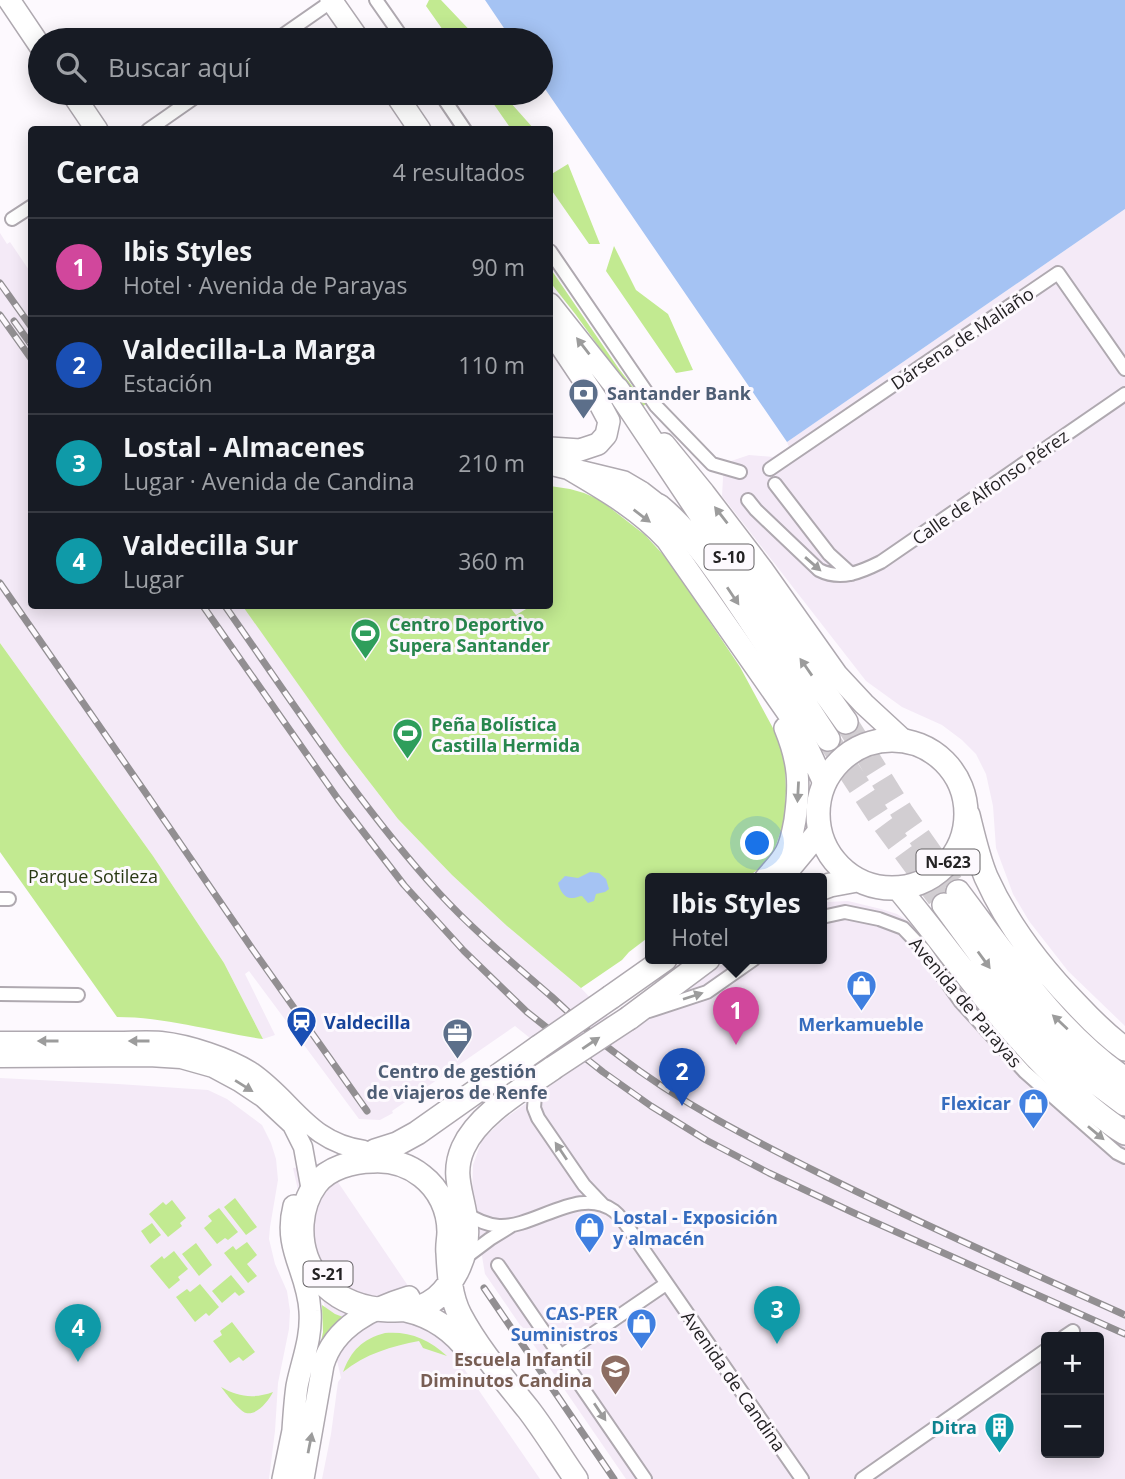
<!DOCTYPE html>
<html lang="es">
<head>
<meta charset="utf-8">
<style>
  :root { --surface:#171b24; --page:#242831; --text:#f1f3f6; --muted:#9ea1a6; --line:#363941; --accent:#a6a2da }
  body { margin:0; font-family:"Open Sans",sans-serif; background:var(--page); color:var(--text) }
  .controls { position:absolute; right:21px; bottom:21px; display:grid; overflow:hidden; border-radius:7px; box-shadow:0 4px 18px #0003 }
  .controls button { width:63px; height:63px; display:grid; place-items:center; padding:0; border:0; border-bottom:2px solid var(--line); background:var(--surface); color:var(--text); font:35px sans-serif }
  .you { position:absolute; left:758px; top:844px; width:24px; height:24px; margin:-18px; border:5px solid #fff; border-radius:50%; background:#1a73e8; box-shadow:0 0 0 10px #1a73e833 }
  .badge { display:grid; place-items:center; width:46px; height:46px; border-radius:50%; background:var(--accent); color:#fff; font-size:23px; font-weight:700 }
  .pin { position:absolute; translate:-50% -58px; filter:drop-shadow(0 2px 4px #0008) }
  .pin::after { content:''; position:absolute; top:37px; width:24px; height:21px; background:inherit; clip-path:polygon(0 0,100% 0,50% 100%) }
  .popup { position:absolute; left:645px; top:873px; width:182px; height:91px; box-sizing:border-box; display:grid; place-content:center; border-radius:7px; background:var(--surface); filter:drop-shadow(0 2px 5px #0005); font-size:23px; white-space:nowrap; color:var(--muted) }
  .popup b { font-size:26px; color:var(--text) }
  .popup::after { content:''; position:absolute; left:50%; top:100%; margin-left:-14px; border:14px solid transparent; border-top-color:var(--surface) }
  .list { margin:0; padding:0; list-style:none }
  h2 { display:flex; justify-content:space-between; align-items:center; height:91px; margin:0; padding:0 28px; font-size:30px }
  h2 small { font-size:23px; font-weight:400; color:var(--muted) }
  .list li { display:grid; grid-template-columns:46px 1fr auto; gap:21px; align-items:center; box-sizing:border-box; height:98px; padding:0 28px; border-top:2px solid var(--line) }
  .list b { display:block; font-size:26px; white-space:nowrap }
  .list p { margin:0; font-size:23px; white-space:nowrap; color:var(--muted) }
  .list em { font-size:23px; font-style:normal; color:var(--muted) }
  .icon { flex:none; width:38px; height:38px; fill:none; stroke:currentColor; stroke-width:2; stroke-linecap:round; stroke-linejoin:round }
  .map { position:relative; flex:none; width:1125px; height:1479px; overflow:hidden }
  .search { position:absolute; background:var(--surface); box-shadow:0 4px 18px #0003; left:28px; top:28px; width:525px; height:77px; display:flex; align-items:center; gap:18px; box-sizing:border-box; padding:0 24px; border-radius:38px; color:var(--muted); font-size:26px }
  .panel { position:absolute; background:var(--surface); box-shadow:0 4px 18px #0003; left:28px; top:126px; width:525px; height:483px; border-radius:7px }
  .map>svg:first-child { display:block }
</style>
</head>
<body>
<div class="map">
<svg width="1125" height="1479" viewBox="0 0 1125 1479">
  <rect width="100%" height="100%" fill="#fdf9fe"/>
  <path fill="#f4eaf7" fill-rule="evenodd" d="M1125,209V1026L1068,971L1029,921L1013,894L996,848L993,806L986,774L976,754L962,740L942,725L902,707L866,681L722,496L724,461H731L749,455L773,457L789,447L787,442Z
    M0,233L7,244L10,242L31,273L32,606H248L245,608L344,749L398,819L452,875L507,926L581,988L624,1034L730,959H822V903L828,902L848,901L881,909L897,914L908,921L925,938L971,1004L1018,1057L1059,1096L1125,1141V1479H626L485,1274L472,1196L473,1165L482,1140L504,1119L571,1071L515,1026L392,1111L393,1113L380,1120L359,1119L249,971L245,974L275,1035L263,1039L224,963L153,856L0,643ZM1046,1337H1099V1453H1046Z
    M0,1078L118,1084L208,1090L227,1099L262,1125L271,1143L276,1159L278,1180L270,1227L269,1239L275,1264L287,1291L290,1311L289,1329L278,1383L275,1431L269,1479H0Z
    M325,1163L469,1376L540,1479H322L331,1434L338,1382L341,1378L293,1168Z"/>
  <path fill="#c2ea91" d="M429,0H441L479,40H450L426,6Z
    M486,93H502L534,129H511Z
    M568,164L600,244H589L550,188V175Z
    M614,246L636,290L668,314L693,370L676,373L606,271Z
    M550,268L619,369L646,404L642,407L576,315L550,282Z
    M550,486L570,489L584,493L600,500L645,535L669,561L740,667L781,743L785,762L786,791L784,822L775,848L762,867L744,879H650V936L629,952L622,960L581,988L507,926L452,875L398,819L344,749L244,608L248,606H509L516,615L531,606H550Z
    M0,643L153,856L224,963L263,1039C214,1032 167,1017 117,1017L0,852Z
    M235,1198L257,1227L246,1235L224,1207Z
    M172,1200L186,1218L180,1223L182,1226L168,1237L149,1214L163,1202L166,1205Z
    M219,1208L238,1232L228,1240L225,1238L217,1244L204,1228L212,1221L208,1216Z
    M152,1223L161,1235L150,1244L141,1231Z
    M247,1242L257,1255L247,1264L257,1276L248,1283L224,1253L233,1246L236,1250Z
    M196,1243L212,1265L199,1276L182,1254Z
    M174,1251L188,1269L178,1277L180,1280L169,1289L150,1266L162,1256L164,1259Z
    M231,1275L245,1292L239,1296L235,1292L222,1303L212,1291Z
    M200,1284L219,1307L209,1316L206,1313L195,1322L176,1297L187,1289L190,1292Z
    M322,1305L335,1314L351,1320L319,1351L323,1332Z
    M232,1322L255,1352L243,1361L239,1357L230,1363L213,1341L222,1335L220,1331Z
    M385,1333C409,1331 429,1339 447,1356L423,1348L419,1341C392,1346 365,1354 343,1372C351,1351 362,1339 385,1333Z
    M221,1387C238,1397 254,1399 273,1392C269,1400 257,1416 246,1413C239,1411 225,1392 221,1387Z"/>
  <path fill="#a5c3f3" d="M485,0H1125V209L787,442L541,83V40H512Z
    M590,872L599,873L606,879L609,889L605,892L596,894L594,901L588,903L582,896C579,896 576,898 573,898C564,899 560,890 558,883L565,876L578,878Z"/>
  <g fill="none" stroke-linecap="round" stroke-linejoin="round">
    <path stroke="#d2ced2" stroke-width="23" stroke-dasharray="23 11" stroke-linecap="butt" d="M846,722L902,812L958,892
      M828,739L884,824L944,905"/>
    <defs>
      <path id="street" d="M376,0L404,40
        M276,40L332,1
        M440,93L465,130
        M148,130L201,93
        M12,219L32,206
        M550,251L656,406L712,464L740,472
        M770,469L1058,273L1125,369
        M775,484L829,554L851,574
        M748,500L756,510L819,570C841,581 861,572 881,562L1125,394
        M0,899H9
        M822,917L845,912L879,919L903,928L924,950L960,1001L1025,1072L1117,1153L1125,1157
        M0,994L78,995
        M649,1011L707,992L754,959
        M536,1081L534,1108L538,1118L584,1185L603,1205
        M463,1212C474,1219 486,1225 499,1226C535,1228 580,1185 614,1211C624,1219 631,1232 638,1242L802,1479
        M466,1257L490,1239L511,1226
        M498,1265L645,1479
        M1064,1337L1073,1331
        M562,1355L666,1284
        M862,1479L1046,1350"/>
      <path id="secondary" d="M0,1041C39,1041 79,1041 118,1041C132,1041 147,1040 161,1041C189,1044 229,1057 252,1072C294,1101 308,1142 364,1150
        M0,1058L149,1057L181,1059L213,1068L239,1082L263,1098L292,1125L303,1147L311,1191"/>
      <path id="primary" d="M9,0L40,46
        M331,0L359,40
        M72,93L97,130
        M395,93L420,130
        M550,304L627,401
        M550,330L601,406L609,421L606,435L598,444L580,450L550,448
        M664,444L704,493L762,569L837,675L864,704L903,740
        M550,464L624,482L641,492L659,506
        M564,466C601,488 638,508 667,540L799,729L824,783
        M765,879C772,870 781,862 786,852C791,843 793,831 795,820C800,784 799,762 785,728
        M293,1430C294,1415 295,1400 297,1386C302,1361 312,1338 310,1311C308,1271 283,1249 294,1206
        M283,1479L296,1416
        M303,1479L323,1365C334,1326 373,1308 409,1297"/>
      <path id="highway" d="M617,389L743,578L846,722
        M659,506C696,537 723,580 750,620C776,660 802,699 828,739
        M818 814a74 74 0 1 1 148 0a74 74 0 1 1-148 0Z
        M968,815C973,835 978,858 986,877C1008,926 1040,967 1077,1005C1092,1021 1107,1036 1125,1049
        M780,879L819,832
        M822,888L830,885L857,880
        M899,889C955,956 1004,1031 1070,1090C1087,1105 1105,1121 1125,1133
        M958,892C1008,958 1056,1032 1125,1079
        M944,905L1015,1002L1078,1069L1125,1104
        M611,997L665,959
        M629,1018L708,959
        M553,1068C523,1089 478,1114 463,1148C452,1173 461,1190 465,1215C469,1235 466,1253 457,1271C450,1284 442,1296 429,1303C417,1310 402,1310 388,1310C339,1308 299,1276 302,1224C303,1210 307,1196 316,1184C328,1168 353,1161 373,1161C391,1160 408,1165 422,1176C439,1189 449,1210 449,1232C449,1239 447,1246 448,1253C449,1273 450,1296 460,1315C478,1349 504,1379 528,1409C545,1431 560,1456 576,1479
        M375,1151L397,1144L417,1133L539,1047
        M406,1310C433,1316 454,1331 470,1353"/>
    </defs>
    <use href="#street" stroke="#afa9b0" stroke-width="16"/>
    <use href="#secondary" stroke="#afa9b0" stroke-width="21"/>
    <use href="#primary" stroke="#afa9b0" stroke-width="24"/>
    <use href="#highway" stroke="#afa9b0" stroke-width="26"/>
    <use href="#street" stroke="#fff" stroke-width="12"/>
    <use href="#secondary" stroke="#fff" stroke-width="18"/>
    <use href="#primary" stroke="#fff" stroke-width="21"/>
    <use href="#highway" stroke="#fff" stroke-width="23"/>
    <defs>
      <path id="rail" d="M0,283L32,328
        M0,315L32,360
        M14,321L32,346
        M0,583L145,792L251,947L367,1111
        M203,606L338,799L404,885L464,951L527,1012L603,1072L651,1106L706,1140L769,1173L854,1213L1125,1334
        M225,606C293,703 359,805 439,893C474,931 513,963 552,997C573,1016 594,1038 618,1055C680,1103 751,1139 821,1174C921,1224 1023,1269 1125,1315
        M484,1288L614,1479"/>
    </defs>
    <use href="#rail" stroke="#928f92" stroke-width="7"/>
    <use href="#rail" stroke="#fdf9fe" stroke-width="4.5" stroke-dasharray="13" stroke-linecap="butt"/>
    <defs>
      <path id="highway-bridge" d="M539,1047L611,997
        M553,1068L629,1018"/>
    </defs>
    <use href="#highway-bridge" stroke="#afa9b0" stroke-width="26" stroke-linecap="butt"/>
    <use href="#highway-bridge" stroke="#fff" stroke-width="23"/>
  </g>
  <defs><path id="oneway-solid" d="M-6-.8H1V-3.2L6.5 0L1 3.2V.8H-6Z" transform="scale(1.75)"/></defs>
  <g fill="#9c9c9c">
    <use href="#oneway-solid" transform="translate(583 346) rotate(-128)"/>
    <use href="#oneway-solid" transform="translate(721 515) rotate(-128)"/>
    <use href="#oneway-solid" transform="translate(642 516) rotate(37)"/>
    <use href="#oneway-solid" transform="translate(813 564) rotate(41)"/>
    <use href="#oneway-solid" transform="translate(733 596) rotate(56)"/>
    <use href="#oneway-solid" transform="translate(806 667) rotate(-125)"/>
    <use href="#oneway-solid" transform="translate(798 792) rotate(93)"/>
    <use href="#oneway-solid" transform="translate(984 960) rotate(54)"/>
    <use href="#oneway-solid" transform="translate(693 996) rotate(-18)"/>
    <use href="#oneway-solid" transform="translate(1060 1022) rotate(-137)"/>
    <use href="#oneway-solid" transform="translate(48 1041) rotate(180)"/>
    <use href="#oneway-solid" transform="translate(139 1041) rotate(-180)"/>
    <use href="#oneway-solid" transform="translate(591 1043) rotate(-34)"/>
    <use href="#oneway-solid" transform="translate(244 1086) rotate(32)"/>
    <use href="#oneway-solid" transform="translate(1096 1133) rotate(40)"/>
    <use href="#oneway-solid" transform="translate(561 1151) rotate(-124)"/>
    <use href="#oneway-solid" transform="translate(600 1412) rotate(56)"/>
    <use href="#oneway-solid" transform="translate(310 1443) rotate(-79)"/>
  </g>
  <defs>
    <symbol id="bank-pin" viewBox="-11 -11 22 30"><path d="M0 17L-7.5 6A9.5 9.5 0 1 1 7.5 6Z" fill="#5c6f8a" stroke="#fdf9fe"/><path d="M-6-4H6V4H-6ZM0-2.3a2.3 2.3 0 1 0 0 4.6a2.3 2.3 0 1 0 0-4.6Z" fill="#fff"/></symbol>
    <symbol id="stadium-pin" viewBox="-11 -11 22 30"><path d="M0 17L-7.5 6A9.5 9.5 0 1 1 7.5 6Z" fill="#2e9e5b" stroke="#fdf9fe"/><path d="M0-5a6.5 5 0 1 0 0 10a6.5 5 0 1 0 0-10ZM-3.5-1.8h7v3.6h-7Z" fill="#fff"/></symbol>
    <symbol id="shop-pin" viewBox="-11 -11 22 30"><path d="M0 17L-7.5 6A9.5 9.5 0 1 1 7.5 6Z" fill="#3f7fe0" stroke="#fdf9fe"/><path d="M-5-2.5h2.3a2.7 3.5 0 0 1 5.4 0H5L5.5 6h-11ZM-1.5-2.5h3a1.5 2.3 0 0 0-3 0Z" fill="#fff"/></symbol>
    <symbol id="station-pin" viewBox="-11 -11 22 30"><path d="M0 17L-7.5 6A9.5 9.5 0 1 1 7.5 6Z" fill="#1a4fb4" stroke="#fdf9fe"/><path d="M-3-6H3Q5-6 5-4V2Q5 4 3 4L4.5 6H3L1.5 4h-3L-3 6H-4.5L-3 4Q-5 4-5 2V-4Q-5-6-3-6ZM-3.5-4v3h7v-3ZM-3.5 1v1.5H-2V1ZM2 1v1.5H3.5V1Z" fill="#fff"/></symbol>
    <symbol id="office-pin" viewBox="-11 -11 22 30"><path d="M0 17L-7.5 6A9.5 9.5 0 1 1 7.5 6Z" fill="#5c6f8a" stroke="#fdf9fe"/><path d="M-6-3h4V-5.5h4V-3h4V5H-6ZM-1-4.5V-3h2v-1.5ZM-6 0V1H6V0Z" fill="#fff"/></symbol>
    <symbol id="school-pin" viewBox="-11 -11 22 30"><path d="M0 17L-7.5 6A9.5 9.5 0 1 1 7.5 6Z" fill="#8d6e63" stroke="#fdf9fe"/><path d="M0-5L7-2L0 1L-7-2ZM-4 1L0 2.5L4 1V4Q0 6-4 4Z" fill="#fff"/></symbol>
    <symbol id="building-pin" viewBox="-11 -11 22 30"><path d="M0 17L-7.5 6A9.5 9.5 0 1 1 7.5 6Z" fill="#0f9aa8" stroke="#fdf9fe"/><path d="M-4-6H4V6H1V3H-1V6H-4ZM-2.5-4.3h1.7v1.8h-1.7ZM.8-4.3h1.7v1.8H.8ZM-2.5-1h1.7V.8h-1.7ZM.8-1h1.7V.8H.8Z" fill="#fff"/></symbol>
  </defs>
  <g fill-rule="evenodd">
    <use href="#bank-pin" x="566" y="376" width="35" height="47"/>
    <use href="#stadium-pin" x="348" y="616" width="35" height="47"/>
    <use href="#stadium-pin" x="390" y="716" width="35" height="47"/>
    <use href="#shop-pin" x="844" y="968" width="35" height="47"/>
    <use href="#station-pin" x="284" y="1004" width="35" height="47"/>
    <use href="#office-pin" x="440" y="1016" width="35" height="47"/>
    <use href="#shop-pin" x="1016" y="1086" width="35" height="47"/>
    <use href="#shop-pin" x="572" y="1210" width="35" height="47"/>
    <use href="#shop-pin" x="624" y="1306" width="35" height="47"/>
    <use href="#school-pin" x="598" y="1352" width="35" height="47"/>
    <use href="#building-pin" x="982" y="1410" width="35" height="47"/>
  </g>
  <g text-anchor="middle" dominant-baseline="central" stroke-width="6" stroke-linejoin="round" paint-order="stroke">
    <g fill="#fdf9fe" stroke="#656265" stroke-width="2">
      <rect x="704.5" y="544.5" width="49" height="25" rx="5"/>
      <rect x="916.5" y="849.5" width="63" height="25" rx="5"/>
      <rect x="303.5" y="1261.5" width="49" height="25" rx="5"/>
    </g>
    <g font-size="16" font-weight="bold" fill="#242224">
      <text x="729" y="557">S-10</text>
      <text x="948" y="862">N-623</text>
      <text x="328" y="1274">S-21</text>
    </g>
    <g font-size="18" fill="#242224" stroke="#fdf9fe">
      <text transform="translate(962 338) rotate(-34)">Dársena de Maliaño</text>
      <text transform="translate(990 487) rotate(-35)">Calle de Alfonso Pérez</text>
      <text transform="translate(966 1002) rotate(50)">Avenida de Parayas</text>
      <text transform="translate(734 1381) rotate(55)">Avenida de Candina</text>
    </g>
    <g font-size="18" font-weight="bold" fill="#4e5e75" stroke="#fdf9fe" text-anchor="start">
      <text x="607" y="393">Santander Bank</text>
      <text x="457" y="1071" text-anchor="middle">Centro de gestión<tspan x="457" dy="21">de viajeros de Renfe</tspan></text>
    </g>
    <g font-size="18" font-weight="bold" fill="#27864d" stroke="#fdf9fe" text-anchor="start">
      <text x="389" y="624">Centro Deportivo<tspan x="389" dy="21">Supera Santander</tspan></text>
      <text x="431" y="724">Peña Bolística<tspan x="431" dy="21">Castilla Hermida</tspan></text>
    </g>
    <g font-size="18" fill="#293913" stroke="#fdf9fe">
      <text x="93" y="876">Parque Sotileza</text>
    </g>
    <g font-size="18" font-weight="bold" fill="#164399" stroke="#fdf9fe" text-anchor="start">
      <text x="324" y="1022">Valdecilla</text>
    </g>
    <g font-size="18" font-weight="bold" fill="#366cbe" stroke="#fdf9fe" text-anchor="end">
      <text x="861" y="1024" text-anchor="middle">Merkamueble</text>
      <text x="1011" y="1103">Flexicar</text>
      <text x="613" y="1217" text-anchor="start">Lostal - Exposición<tspan x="613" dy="21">y almacén</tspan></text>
      <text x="618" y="1313">CAS-PER<tspan x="618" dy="21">Suministros</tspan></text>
    </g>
    <g font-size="18" font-weight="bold" fill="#785e54" stroke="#fdf9fe" text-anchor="end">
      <text x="592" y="1359">Escuela Infantil<tspan x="592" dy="21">Diminutos Candina</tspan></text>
    </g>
    <g font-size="18" font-weight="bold" fill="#0d838f" stroke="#fdf9fe" text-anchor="end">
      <text x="977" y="1427">Ditra</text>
    </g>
  </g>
</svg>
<div class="controls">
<button>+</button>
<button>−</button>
</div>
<div class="you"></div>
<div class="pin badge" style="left:736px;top:1045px;background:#d1479c">1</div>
<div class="popup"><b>Ibis Styles</b>Hotel</div>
<div class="pin badge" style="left:682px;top:1106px;background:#1a4fb4">2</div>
<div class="pin badge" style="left:777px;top:1344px;background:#0f9aa8">3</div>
<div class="pin badge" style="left:78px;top:1362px;background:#0f9aa8">4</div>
<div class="search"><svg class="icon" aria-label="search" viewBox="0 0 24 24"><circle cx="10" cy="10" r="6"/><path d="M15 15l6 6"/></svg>Buscar aquí</div>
<section class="panel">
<h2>Cerca<small>4 resultados</small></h2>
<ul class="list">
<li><span class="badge" style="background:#d1479c">1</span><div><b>Ibis Styles</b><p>Hotel · Avenida de Parayas</p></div><em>90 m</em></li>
<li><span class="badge" style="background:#1a4fb4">2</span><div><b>Valdecilla-La Marga</b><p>Estación</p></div><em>110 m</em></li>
<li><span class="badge" style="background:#0f9aa8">3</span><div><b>Lostal - Almacenes</b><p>Lugar · Avenida de Candina</p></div><em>210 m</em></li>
<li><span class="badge" style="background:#0f9aa8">4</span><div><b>Valdecilla Sur</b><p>Lugar</p></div><em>360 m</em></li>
</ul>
</section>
</div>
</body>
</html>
